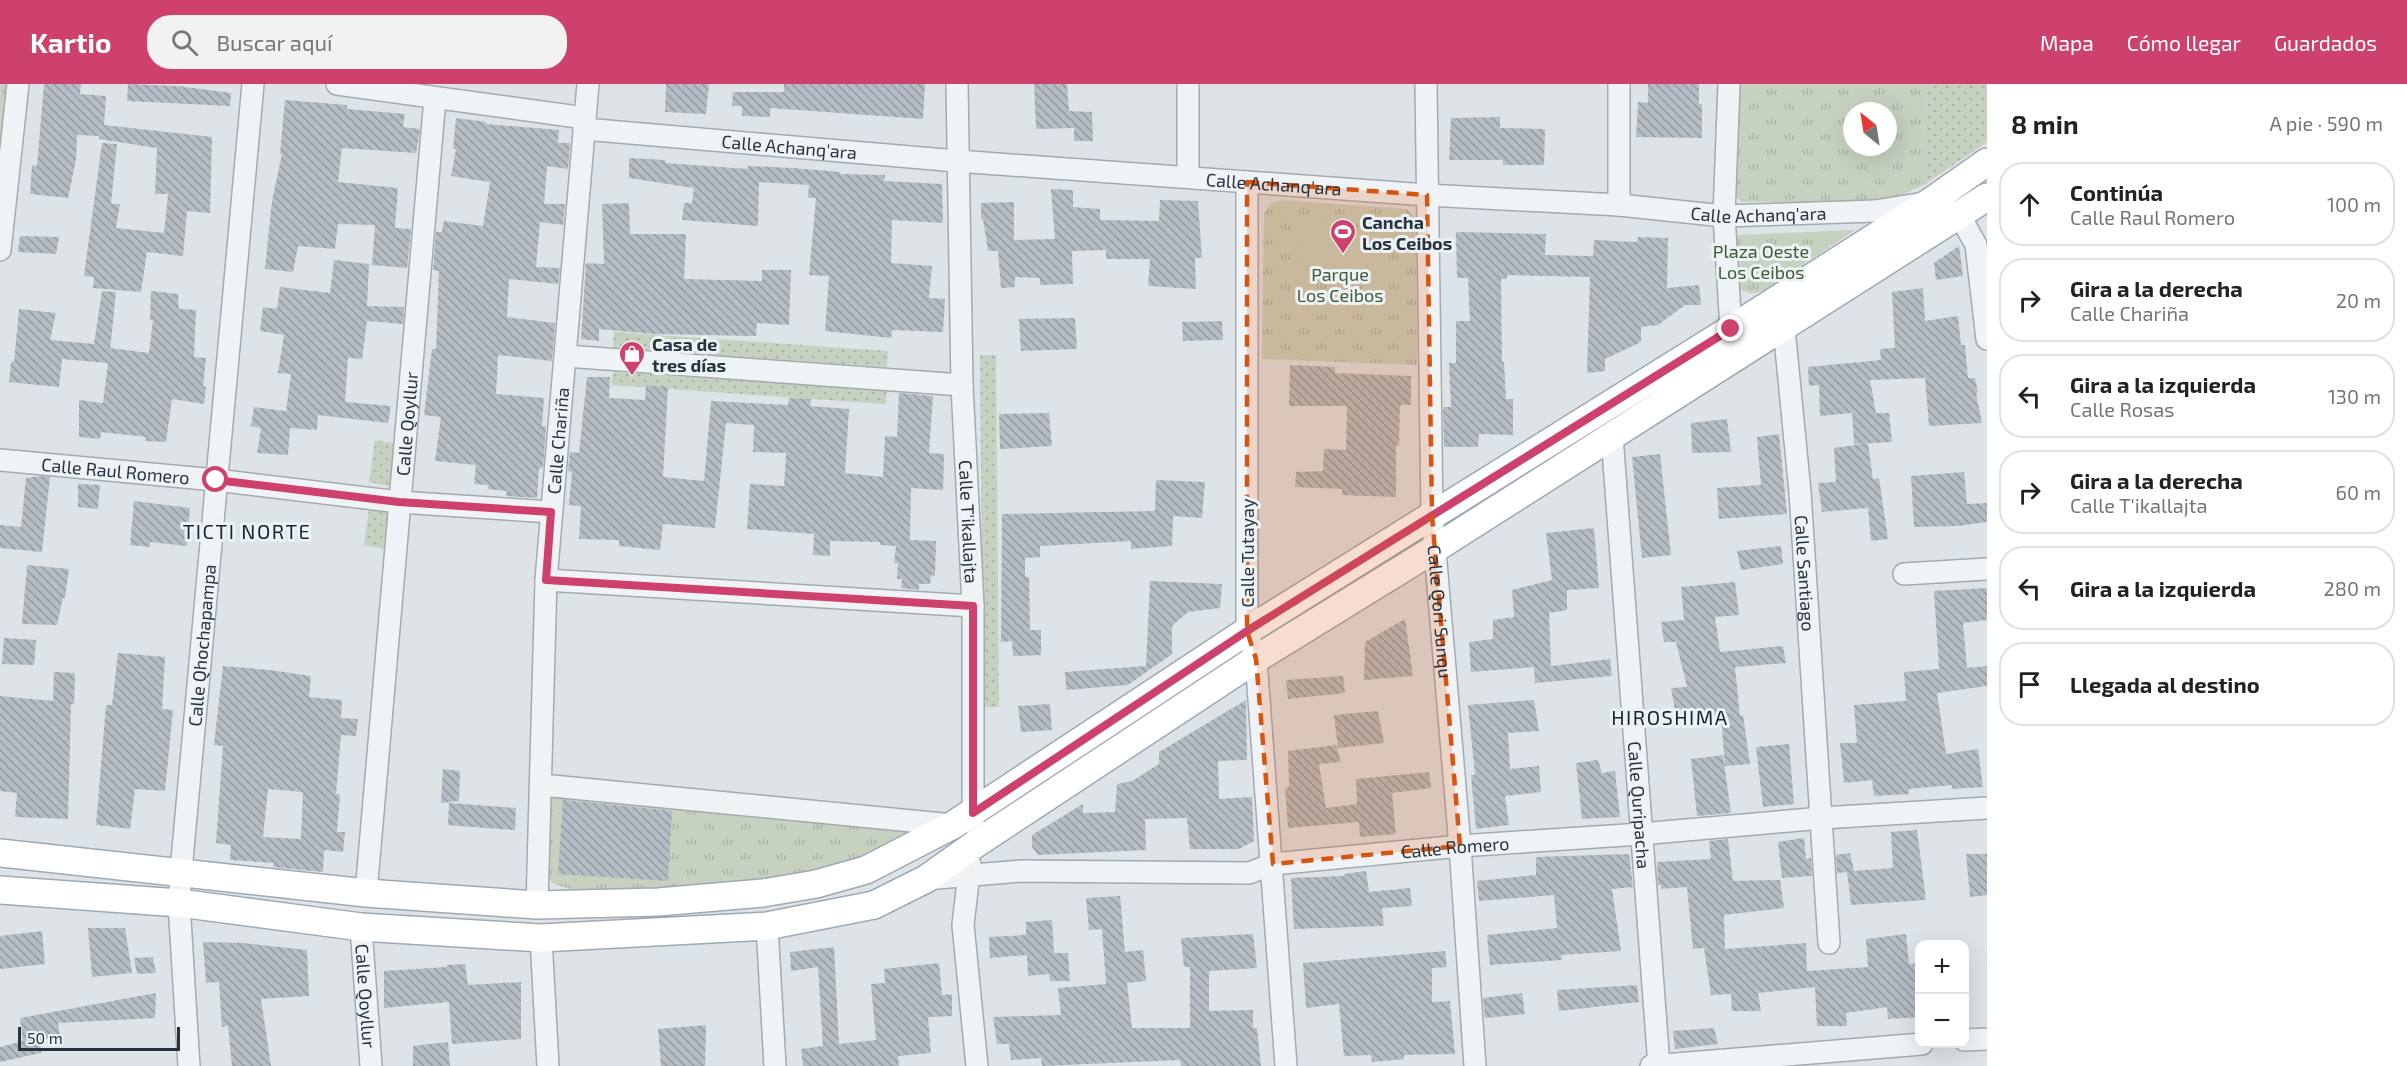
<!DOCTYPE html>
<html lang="es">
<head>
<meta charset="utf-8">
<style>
  :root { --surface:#fff; --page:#f2f2f2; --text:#222; --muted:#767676; --line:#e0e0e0; --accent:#ce416c }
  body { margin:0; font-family:"Exo 2",sans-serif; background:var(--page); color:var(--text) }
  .controls { position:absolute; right:18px; bottom:18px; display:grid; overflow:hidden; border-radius:12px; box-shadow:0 6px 24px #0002 }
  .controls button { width:54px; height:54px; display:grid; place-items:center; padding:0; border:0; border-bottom:2px solid var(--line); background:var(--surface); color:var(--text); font:30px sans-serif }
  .compass { position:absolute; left:1843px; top:18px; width:54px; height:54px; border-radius:50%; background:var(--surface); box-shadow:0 6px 24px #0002; rotate:330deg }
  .scale { position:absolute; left:18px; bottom:15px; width:162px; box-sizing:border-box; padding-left:6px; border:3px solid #27333e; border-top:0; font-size:16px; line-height:21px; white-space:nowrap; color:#27333e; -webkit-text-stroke:4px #edf2f5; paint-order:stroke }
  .stop { position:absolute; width:18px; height:18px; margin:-14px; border:4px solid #ce416c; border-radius:50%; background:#fff }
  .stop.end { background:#ce416c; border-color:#fff; box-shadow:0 2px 6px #0008 }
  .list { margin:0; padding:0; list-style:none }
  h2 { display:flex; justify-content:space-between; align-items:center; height:78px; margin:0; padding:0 24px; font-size:26px }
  h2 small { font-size:20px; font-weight:400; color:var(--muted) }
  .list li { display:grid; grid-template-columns:39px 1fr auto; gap:18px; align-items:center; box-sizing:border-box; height:84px; margin:0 12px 12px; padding:0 12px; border:2px solid var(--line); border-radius:24px }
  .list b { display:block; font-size:22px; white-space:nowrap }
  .list p { margin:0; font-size:20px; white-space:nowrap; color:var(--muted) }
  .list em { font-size:20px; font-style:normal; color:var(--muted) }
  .icon { flex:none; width:33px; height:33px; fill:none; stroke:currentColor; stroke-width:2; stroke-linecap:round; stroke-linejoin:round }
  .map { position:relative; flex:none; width:1987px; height:982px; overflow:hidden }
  header { display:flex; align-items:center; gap:36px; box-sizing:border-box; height:84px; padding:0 30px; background:var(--accent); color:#fff }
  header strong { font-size:28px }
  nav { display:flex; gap:33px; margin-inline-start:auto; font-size:21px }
  .search { width:420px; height:54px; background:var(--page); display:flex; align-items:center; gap:15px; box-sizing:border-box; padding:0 21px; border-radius:24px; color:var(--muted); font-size:22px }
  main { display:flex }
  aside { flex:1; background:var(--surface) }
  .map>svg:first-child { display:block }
</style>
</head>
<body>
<header>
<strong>Kartio</strong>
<div class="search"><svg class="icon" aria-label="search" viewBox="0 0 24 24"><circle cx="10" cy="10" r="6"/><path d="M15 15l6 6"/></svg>Buscar aquí</div>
<nav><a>Mapa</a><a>Cómo llegar</a><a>Guardados</a></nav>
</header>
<main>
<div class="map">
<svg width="1987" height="982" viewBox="0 0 1987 982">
  <defs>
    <pattern id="grass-dots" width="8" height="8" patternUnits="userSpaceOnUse" patternTransform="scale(1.5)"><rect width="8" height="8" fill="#c6d1bf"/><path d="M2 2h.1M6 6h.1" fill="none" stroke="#aab4a5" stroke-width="1.8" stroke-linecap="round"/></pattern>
    <pattern id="park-tufts" width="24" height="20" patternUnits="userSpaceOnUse" patternTransform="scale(1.5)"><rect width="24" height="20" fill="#c6d1bf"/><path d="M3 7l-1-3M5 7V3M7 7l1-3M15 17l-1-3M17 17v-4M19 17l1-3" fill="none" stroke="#aab4a5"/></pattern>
    <pattern id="building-back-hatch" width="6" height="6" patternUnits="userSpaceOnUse" patternTransform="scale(1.5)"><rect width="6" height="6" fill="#b5bdc4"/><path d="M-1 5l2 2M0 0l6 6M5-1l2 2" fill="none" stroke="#939aa1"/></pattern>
  </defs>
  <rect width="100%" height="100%" fill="#dee3e7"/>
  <path fill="url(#grass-dots)" d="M1927,0H1987V58L1924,101Z
    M614,248L888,267L887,283L613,264Z
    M980,271H996L999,623H983Z
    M613,288L887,306L886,320L611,301Z
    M375,356L397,360L390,402L369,398Z
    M370,419L392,423L385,465L364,461Z"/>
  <path fill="url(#park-tufts)" fill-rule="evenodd" d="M0,0H8L0,70Z
    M1738,0H1927L1924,101L1899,112L1852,118H1742L1734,111ZM1852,27H1888V63H1852Z
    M1281,116L1407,125L1416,135L1417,281L1262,275L1264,129L1271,120Z
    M1855,146L1765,206C1726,222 1735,171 1738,151Z
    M556,711L909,745L910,751L870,771L787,794L654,805H571L556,801L547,794L548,718Z"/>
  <path fill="#c6d1bf" d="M1300,138L1390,146L1385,204L1295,197Z"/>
  <path fill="url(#building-back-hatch)" fill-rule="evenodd" d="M44,0H81L80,10L106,12L104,41L212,53L210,129L187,127L183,172L147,168L141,208L93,204L94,193L84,192L102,59L117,60L111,120H120L116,144L164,149L168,110H155L157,64L99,55V52L77,51L76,76L68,114L30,110L32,81L37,82Z
    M128,0L178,2L231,9L230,22L127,17Z
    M666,0H709L706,30L665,28Z
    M784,0H925L923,35L770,24V33L742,32V22H732L733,8H784Z
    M1034,0H1067L1069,27L1092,28L1093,57H1074V44L1036,45Z
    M1648,0H1699V20H1702V54L1636,53L1638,18L1648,19Z
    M285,16L347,21V25L405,30L403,43L420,45L416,69L342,64L338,98L398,104L395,144L411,145L407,184L372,181L375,141L338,140L335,165L298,162L293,188L265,185L272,117L282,70H280Z
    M1500,33V44L1545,45L1544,81H1503V76H1449L1451,34Z
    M456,34L487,38L486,40L559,46L558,59H570L568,85L547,82L544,120H565L563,141L540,138L536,183L560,184L558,200L509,195L507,233L555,239L552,277L498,271L496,310L544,314L542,342H546L543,384H539L537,414L506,412L507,407L488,405V401L474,400L476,381L435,377L441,333L424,331L432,265H436L439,187L433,186L436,148H442L444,137L483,142L490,98L451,92L456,65H453Z
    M629,74L665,76V79L748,85V82L793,84L840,88V90L885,91L884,97L942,100L943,139L892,136L891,179L932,182L929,214L945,215L943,248L892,246L891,254L825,247L829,192L809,191L816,114H808L809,101L759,98L758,142L682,136L684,119H692L694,104L629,94Z
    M1051,105L1073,106V123L1100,125V136L1159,137L1160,116L1198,117L1202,174H1195L1196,205L1148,202L1150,175H1106V166L1072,167L1073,200L1040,201V194L1015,193V203L1001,204L998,167H988L983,135H981V119L1014,118V156L1055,155Z
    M629,119L630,150H686L684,195L762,197V186H791L789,241L757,239L756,252L653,250L599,245V257L581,255L586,179L604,180L602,120Z
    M1456,148L1546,150L1545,171L1593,172L1594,156L1637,158L1638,153L1668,154L1667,204L1699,201L1701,221H1685L1658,241L1641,243V258L1605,275V287L1587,289L1590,193L1507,191V195H1501L1502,278H1504L1506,315H1513V351L1479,350L1478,363H1444L1443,323H1451L1449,279H1456V237H1470L1468,194H1457Z
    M20,152L59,153L56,170L18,168Z
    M1959,162L1963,192L1936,196L1934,179Z
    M334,176L369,180L367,222L404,223L403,240L367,237L362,275L348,274L345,318L391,322L388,339L318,331L317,346L290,344L288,371L257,369L261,344L251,342L254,323L286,327L291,290L278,289L284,251L260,247L263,223L277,225L280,203L330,209Z
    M1923,204L1925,237L1958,232L1961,261H1965L1968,294H1975L1978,309H1976L1982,339L1929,342L1925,294L1870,296L1876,329H1889L1892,358L1854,360L1852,329L1820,332L1819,301L1809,302L1808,283L1881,276L1880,265L1895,264L1892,208Z
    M102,207L116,208L110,267V264L149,269L153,236H150L151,207L178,210L179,225L196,226L194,273L206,274L203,302L206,303L204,320L172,315L166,358L145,357L146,353L101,348L100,355L79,353V316L103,319L108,279L62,275L59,303L9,298L11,277L14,278L19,225L56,229L50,256L94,260Z
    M1075,234L1077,265L1021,267L1019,235Z
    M1222,237L1223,256L1183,257L1182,238Z
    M1290,281L1335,283V289L1411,292V321H1400L1399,361H1396V413L1342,411V405L1295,403L1296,388L1323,387L1324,365L1346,366L1347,322H1289Z
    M587,293H610L609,314L645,316L646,301L668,303L663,393L704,397L711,317L788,321L789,314L811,315L810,322L849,325L845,389L883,393L885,352L897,353L899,309L933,312L929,369L944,370L943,406L911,404L910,456L936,457L935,492L931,491L930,500H919V506L901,504L902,495H897L898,479H894L896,462L880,461V458L830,457V472L813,471L814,450L747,445L750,400L784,402L786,369L753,368L754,341L726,339L715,444L663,440L660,466L619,462V456L579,455L581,422L569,421L572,388L568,387L570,368L579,369Z
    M1049,329L1052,362L1000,365L999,330Z
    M1727,335L1731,368L1692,369L1691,339Z
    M1779,350L1787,430L1719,435L1717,404L1761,401L1757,353Z
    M1868,359L1873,395L1879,394L1888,455L1871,457L1868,424L1822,428L1818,399L1836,398L1834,364Z
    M1660,370L1671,471L1642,474L1632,373Z
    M1964,388L1967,420L1987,419V438L1958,442L1914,443L1911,392Z
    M40,392L50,393L42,468L0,464V441L21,443L26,394Z
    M1156,396L1205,398L1202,434L1173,432L1172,462L1131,465V457L1040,462V473L1025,474V493H1029L1030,546H1041V571L1013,572L1012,557L1001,558L1002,430L1155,427Z
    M78,400L100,401L98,425L78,423Z
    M134,417L190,424L187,462L150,458V463L130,461Z
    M1594,444L1599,504L1567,506V526L1549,529L1551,582L1610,575L1612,592L1535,599L1534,583L1471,588L1469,558L1493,555V536L1514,533L1512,506L1552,496L1546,449Z
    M1781,462L1783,480L1741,486L1737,467Z
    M27,481L69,485L65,514H63L57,541L22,540Z
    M1150,497L1222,500L1220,524L1188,528L1172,542V570L1128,601L1066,606L1065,588L1146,582Z
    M1735,498L1739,531L1715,533L1720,568L1783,562L1786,579L1735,583L1740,632L1743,631L1750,680L1725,682L1721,632L1677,637L1671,604L1687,603L1676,558H1664L1661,538L1684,536L1681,503Z
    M1987,504V536L1963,539L1967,584L1987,582V602L1937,609L1946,670L1978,665L1983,703L1952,705V701L1909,705V710L1874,712L1872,696L1844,699L1840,659H1857L1854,621L1906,617L1904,588L1939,585L1934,507Z
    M1405,535L1413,592L1364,596L1365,558Z
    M4,554L36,556L34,581L2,580Z
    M118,569L165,573L162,625L173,626L165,707L135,705L130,745L96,741L106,621H112Z
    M223,582L270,586L311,592L309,613L342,616L341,634L358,635L356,652L341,651L336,710H340L337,748H345L343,768L324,766L323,788L273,783L274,779L230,776L231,761L216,759L223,662L214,661ZM268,705L303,708L301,755L263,753Z
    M54,588L75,589L74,620H71L68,735L15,733L17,709L0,707V612L53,617Z
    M1343,592L1345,609L1288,615L1286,596Z
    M1246,616L1247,676L1218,677L1219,715L1252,713L1254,757L1239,765H1190L1187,734L1145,735L1146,766L1038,771L1032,763V751L1083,720V729L1115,728L1117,700L1132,697L1159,680V668Z
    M1534,616L1539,647L1508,649L1510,685L1539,682L1541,708L1505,712L1509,741L1476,745L1471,691H1475L1468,621Z
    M1050,620L1052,646L1021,648L1018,622Z
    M1378,627L1384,659L1338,664L1334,631Z
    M1789,660L1794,720L1763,723L1756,663Z
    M1336,661L1341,678L1319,680L1326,724L1357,720L1356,695L1429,688L1431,704L1392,709L1396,750L1360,753L1359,738L1288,744L1285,704L1289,703L1288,667Z
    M1723,671L1731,729L1697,732L1691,675Z
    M1598,676L1602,689L1615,687L1620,733L1582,735L1576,679Z
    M443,685L460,687L459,717L441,719Z
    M563,716L672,727L668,797L558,790Z
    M449,719L516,724L515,746L448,741Z
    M1917,746L1926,816L1851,821L1847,788L1837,789L1836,771L1850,769L1854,787L1893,784L1891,748Z
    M1804,754L1806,775L1811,774L1812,792L1782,794L1778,758Z
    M1728,755L1733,797L1780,796L1784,824L1724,831L1725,865L1806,859L1807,887L1868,883L1866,855L1906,850L1909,880L1920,879V933L1888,935L1887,923L1846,929L1847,942H1817L1815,903L1758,909L1761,927H1732L1731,910L1711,911L1704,864L1693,865L1687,803L1661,805V801H1658L1657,778L1711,775L1709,757Z
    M1629,770L1633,803L1612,805L1621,867L1561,871L1562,876L1490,881L1487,851L1557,844L1554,811L1479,817L1477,797L1536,791V773Z
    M1966,770H1987V811L1970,813Z
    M1366,787L1369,808L1410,804L1412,822L1382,824L1384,842L1294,845L1291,794L1344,792V790Z
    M1120,812L1125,868L1143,866L1146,897L1127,899L1132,944H1190V883H1184L1181,854L1253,850L1257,884L1209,887V927L1253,926V944H1257L1261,982H1181L1180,976L1042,982L1041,974L1011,976L1009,960H997L993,933L1061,931L1058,904L1106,900L1102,845L1089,846L1086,814Z
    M1052,836L1054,869H1068L1070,897H1050L1049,890L1028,892L1027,871L990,874L989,853L1026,851V838Z
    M88,844H125L132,889L92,893Z
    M42,847L45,880L0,885V852Z
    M203,858L243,859L307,866L309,912L261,915L271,982H232L228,942L222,943L219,898L206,899Z
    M834,863L839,960L876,956L871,900L885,899L884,885L939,879L942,911L952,910V932L928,933L931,969L898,972L899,982H803L801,965L823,962L818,883L791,887L790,868Z
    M1445,867L1447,883L1432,884V918L1450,917L1455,970L1404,971V975L1372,978L1371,971L1344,972L1339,920L1306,924L1303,879Z
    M153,873L156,889L137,890L134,874Z
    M465,880L468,901L521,898V955L452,960L449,918L384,924V887L447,883V881Z
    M1637,901L1639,918L1559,927L1557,906Z
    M156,909L155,934L58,939L60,952L40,956L41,969L0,978V963L23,957L20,934Z
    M1522,909L1525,930L1485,934L1483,914Z
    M706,941L705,982H661L658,945Z
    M1714,944L1718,960L1675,965L1673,947Z
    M448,958L450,982H413V962Z"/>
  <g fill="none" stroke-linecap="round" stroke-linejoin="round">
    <defs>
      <g id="minor">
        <path d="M337,0L585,34"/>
        <path id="s1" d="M957,0L962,301L973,522V740"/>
        <path d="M1188,0V92"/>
        <path id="s2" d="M1426,0L1432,431L1460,762L1475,982"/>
        <path d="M1729,0L1724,132L1731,245"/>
        <path id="s3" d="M584,45L957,77L1427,111L1619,121L1724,132L1875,127L1930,118L1960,132L1976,161L1987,255"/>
        <path d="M1247,98V547L1256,575L1286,982"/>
        <path d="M1619,121V0"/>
        <path d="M0,166L18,0"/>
        <path id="s4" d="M1784,244L1800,408L1829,859"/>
        <path d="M566,272L962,301"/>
        <path id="s5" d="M1612,352L1659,982"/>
        <path id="s6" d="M0,376L216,396L399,418L551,428"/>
        <path d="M1904,490L1987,485"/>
        <path d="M546,496L973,522"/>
        <path d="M542,701L953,741"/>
        <path d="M970,780L963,841L977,982"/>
        <path id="s7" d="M926,795L1021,787L1249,789L1273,780L1460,762L1641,750L1822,734L1987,724"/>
        <path id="s8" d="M366,809L435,14"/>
        <path id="s9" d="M537,821L546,496L588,0"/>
        <path d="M767,842L775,982"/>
        <path id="s10" d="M361,843L371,982"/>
        <path d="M541,854L548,982"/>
        <path d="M1964,956L1987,955"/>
        <path id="s11" d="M189,982L179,819L181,787L253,0"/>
        <path d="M1651,982L1922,960"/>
      </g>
      <path id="major" d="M0,769L366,809L537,821L658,818L763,809L816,800L866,786L953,741L1247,547L1731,245L1930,118L1987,78
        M0,806L179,819L361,843L541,854L767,842L874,821L926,795L974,761L1256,575L1436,464L1987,113"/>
    </defs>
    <use href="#minor" stroke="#a3abb1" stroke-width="24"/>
    <use href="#major" stroke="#9da9b3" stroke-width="30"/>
    <use href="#minor" stroke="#f0f3f6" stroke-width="21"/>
    <use href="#major" stroke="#fff" stroke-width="27"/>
  </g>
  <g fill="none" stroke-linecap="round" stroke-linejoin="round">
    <path stroke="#ce416c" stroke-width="8" d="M216,396L399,418L551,428L546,496L973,522V729L1247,547L1731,245"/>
  </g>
  <path fill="#d55511" fill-opacity="0.2" stroke="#d55511" stroke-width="4.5" stroke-dasharray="12 8" stroke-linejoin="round" d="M1247,98L1427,111L1432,431L1460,762L1273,780L1256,575L1247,547Z"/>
  <defs>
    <symbol id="stadium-pin" viewBox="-11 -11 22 30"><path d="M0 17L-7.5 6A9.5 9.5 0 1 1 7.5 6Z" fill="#ce416c" stroke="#edf2f5"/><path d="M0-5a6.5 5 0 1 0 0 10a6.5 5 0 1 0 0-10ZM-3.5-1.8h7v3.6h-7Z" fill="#fff"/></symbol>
    <symbol id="shop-pin" viewBox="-11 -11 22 30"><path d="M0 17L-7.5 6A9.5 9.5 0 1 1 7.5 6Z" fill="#ce416c" stroke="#edf2f5"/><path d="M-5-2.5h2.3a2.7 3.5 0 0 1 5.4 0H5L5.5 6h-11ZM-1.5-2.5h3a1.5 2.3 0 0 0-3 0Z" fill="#fff"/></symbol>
  </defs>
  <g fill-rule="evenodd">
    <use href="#stadium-pin" x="1328" y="133" width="30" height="40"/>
    <use href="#shop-pin" x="617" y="255" width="30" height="40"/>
  </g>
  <g text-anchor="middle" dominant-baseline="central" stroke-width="6" stroke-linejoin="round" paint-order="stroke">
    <g font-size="18" fill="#27333e" stroke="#edf2f5">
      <text stroke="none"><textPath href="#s3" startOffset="206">Calle Achanq'ara</textPath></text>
      <text stroke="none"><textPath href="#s3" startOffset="692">Calle Achanq'ara</textPath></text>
      <text stroke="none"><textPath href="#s3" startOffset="1178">Calle Achanq'ara</textPath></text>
      <text stroke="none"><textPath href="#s8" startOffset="471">Calle Qoyllur</textPath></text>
      <text stroke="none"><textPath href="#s9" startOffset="465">Calle Chariña</textPath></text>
      <text stroke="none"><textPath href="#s6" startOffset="116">Calle Raul Romero</textPath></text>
      <text stroke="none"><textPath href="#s1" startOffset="438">Calle T'ikallajta</textPath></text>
      <text transform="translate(1247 469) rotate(-90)">Calle Tutayay</text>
      <text stroke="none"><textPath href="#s4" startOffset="246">Calle Santiago</textPath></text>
      <text stroke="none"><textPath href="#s2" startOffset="528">Calle Qori Sunqu</textPath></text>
      <text stroke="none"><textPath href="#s11" startOffset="422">Calle Qhochapampa</textPath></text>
      <text stroke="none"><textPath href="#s5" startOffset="370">Calle Quripacha</textPath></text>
      <text stroke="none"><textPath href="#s7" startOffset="532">Calle Romero</textPath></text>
      <text stroke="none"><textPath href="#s10" startOffset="69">Calle Qoyllur</textPath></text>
    </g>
    <g font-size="18" font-weight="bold" fill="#27333e" stroke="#edf2f5" text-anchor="start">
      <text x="1362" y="138">Cancha<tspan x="1362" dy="21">Los Ceibos</tspan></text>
      <text x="652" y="260">Casa de<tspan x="652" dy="21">tres días</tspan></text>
    </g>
    <g font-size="18" fill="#415a34" stroke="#edf2f5">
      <text x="1761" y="167">Plaza Oeste<tspan x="1761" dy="21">Los Ceibos</tspan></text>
      <text x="1340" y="190">Parque<tspan x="1340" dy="21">Los Ceibos</tspan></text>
    </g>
    <g font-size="20" letter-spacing="1.5" fill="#19242f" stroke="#edf2f5">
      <text x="247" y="447">TICTI NORTE</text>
      <text x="1670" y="633">HIROSHIMA</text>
    </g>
  </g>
</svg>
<div class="controls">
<button>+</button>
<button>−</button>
</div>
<svg class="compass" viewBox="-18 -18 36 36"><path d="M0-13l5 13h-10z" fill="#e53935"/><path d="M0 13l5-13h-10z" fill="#767676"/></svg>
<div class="scale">50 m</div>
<div class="stop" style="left:216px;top:396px"></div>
<div class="stop end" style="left:1731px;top:245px"></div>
</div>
<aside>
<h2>8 min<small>A pie · 590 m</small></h2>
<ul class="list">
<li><svg class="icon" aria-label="ahead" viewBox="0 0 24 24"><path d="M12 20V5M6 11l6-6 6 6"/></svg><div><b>Continúa</b><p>Calle Raul Romero</p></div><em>100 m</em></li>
<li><svg class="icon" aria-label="right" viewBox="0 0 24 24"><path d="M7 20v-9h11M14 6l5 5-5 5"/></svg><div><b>Gira a la derecha</b><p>Calle Chariña</p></div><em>20 m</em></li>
<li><svg class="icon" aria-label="left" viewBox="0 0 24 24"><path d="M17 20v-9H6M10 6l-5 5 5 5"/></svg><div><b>Gira a la izquierda</b><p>Calle Rosas</p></div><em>130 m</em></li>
<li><svg class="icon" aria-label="right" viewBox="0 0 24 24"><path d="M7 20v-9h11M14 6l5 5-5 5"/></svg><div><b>Gira a la derecha</b><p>Calle T'ikallajta</p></div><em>60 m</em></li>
<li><svg class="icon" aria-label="left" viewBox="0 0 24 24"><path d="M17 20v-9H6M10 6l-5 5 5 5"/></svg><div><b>Gira a la izquierda</b></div><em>280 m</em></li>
<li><svg class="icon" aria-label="arrive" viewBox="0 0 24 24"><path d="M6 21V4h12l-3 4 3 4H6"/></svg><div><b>Llegada al destino</b></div></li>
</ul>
</aside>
</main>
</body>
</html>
